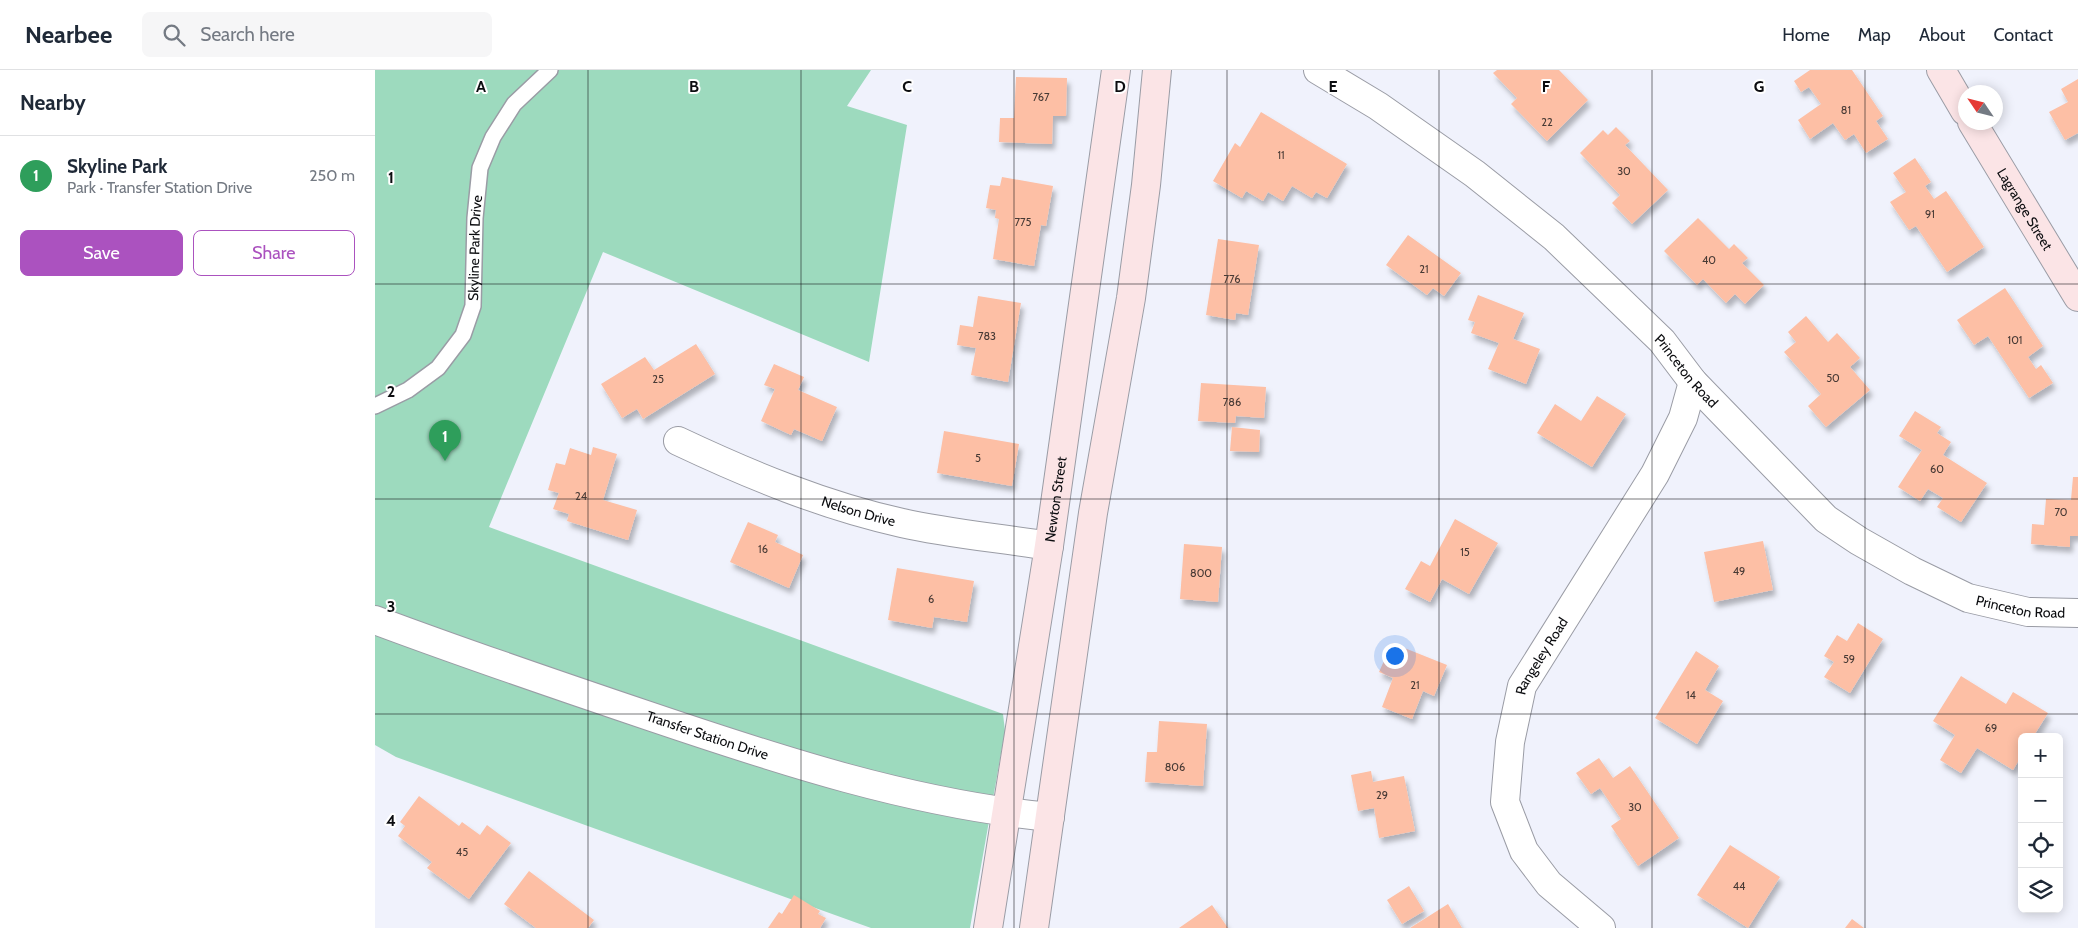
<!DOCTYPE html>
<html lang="en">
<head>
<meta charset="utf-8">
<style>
  :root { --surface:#fff; --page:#f6f6f7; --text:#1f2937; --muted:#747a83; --line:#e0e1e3; --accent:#ab52bf }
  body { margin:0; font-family:Cabin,sans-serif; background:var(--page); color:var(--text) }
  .controls { position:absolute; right:15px; bottom:15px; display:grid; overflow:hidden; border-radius:8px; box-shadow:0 2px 12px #0003 }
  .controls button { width:45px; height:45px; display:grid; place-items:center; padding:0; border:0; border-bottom:1px solid var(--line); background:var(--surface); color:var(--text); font:25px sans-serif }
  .compass { position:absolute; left:1583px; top:15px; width:45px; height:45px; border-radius:50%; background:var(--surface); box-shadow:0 2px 12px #0003; rotate:305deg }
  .you { position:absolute; left:1019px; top:585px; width:18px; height:18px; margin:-12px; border:4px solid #fff; border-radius:50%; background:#1a73e8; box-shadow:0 0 0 8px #1a73e833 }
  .badge { display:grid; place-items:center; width:32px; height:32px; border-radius:50%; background:var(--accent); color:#fff; font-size:16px; font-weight:700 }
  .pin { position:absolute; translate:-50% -41px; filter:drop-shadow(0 1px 2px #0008) }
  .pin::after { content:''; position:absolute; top:26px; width:18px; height:15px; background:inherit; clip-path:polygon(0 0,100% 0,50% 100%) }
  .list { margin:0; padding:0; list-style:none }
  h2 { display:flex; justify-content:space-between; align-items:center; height:65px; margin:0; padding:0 20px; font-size:21px }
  h2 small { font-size:16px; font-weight:400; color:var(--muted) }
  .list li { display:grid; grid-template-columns:32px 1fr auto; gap:15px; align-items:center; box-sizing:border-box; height:80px; padding:0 20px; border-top:1px solid var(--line) }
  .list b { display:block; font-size:19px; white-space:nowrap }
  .list p { margin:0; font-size:16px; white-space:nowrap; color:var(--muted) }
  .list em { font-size:16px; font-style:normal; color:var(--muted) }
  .actions { display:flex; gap:10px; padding:15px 20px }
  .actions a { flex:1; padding:11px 0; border:1px solid var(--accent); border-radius:8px; text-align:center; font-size:18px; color:var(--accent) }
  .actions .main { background:var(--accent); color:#fff }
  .icon { flex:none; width:28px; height:28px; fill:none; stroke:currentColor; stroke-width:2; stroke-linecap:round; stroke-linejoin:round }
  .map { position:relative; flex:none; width:1703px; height:858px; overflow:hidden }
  header { display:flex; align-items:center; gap:30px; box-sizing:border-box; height:70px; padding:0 25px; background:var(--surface); border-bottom:1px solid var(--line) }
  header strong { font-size:24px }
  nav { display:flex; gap:28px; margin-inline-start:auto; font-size:18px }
  .search { width:350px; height:45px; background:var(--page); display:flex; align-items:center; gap:12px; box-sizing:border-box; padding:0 18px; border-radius:8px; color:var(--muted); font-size:19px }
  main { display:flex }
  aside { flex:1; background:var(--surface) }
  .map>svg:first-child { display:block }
</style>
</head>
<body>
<header>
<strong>Nearbee</strong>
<div class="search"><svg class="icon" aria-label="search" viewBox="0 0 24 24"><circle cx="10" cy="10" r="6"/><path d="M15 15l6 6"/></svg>Search here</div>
<nav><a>Home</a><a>Map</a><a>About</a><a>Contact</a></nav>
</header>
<main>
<aside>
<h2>Nearby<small></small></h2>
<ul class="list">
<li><span class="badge" style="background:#2e9e5b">1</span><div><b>Skyline Park</b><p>Park · Transfer Station Drive</p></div><em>250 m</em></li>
</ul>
<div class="actions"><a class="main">Save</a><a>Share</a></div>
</aside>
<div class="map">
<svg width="1703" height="858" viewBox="0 0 1703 858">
  <defs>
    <filter id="shadow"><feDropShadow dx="3" dy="5.5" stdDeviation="2.5" flood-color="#0004"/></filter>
  </defs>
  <rect width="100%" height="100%" fill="#f0f2fc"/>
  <path fill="#9ddabe" d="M0,0H496L472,36L532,55L494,292L228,182L114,457L628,644L630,661L595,858H496L21,687L0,675Z"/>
  <path fill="#fdbfa5" filter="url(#shadow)" d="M1122,0H1184L1213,30L1172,71L1136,34L1142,28L1118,3Z
    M1435,0H1477L1508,46L1501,51L1513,69L1491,83L1479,64L1470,70L1458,53L1435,69L1423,50L1446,34L1434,17L1426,22L1419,11Z
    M641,7L692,8L691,46H678L677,74L624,72L625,48H639Z
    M1703,9V63L1690,70L1674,42L1693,32L1686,19Z
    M886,42L972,94L952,128L941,122L937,128L917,116L908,131L893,122L888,131L871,121L867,128L838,111L860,73L865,77Z
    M1241,57L1255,71L1250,75L1293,120L1257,154L1237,133L1245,125L1205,83L1228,60L1233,65Z
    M1540,88L1556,112L1550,116L1559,129L1571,121L1609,177L1572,202L1541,156L1534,160L1515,132L1531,122L1518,103Z
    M627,107L678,116L671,156L666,155L659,196L618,189L624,149L620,148L621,140L611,138L615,115L625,116Z
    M1323,148L1354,179L1359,174L1373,188L1367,193L1389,215L1370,234L1360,224L1351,233L1328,209L1322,215L1289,181Z
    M1033,165L1086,203L1069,226L1058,218L1052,225L1011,195Z
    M843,169L884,175L873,245L861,243L860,250L831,245Z
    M1630,218L1668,276L1653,287L1661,299L1666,295L1678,313L1654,328L1613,266L1599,275L1582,250Z
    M1103,225L1149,243L1138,269L1165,279L1151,314L1113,299L1124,273L1096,263L1100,252L1093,250Z
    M603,226L646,233L633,312L596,305L601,278L582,275L585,255L598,257Z
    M1431,246L1453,272L1462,263L1485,288L1475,297L1495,320L1451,357L1433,336L1446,324L1409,282L1421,272L1413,262Z
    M321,274L340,304L268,349L262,339L247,348L226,314L270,287L279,300Z
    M399,294L429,307L423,320L462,337L447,371L419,359L416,365L386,351L400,319L389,315Z
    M826,313L891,317L889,348L861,346L860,353L823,351Z
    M1222,326L1251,344L1217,397L1162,363L1180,334L1206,351Z
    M1540,341L1566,357L1562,363L1576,372L1568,385L1612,413L1586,452L1562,437L1568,428L1553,419L1545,431L1523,417L1547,380L1524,366Z
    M857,357L885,360L884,382L855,381Z
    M569,361L644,374L637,416L562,403Z
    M218,377L242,384L228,430L262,440L253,470L192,451L194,444L178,439L184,423L173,420L181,393L190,395L195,378L216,385Z
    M1698,407H1703V466H1695V477L1656,474L1657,454L1669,455L1671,429L1696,430Z
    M1080,449L1123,473L1094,524L1067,509L1055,532L1030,519L1046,491L1055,496Z
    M373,452L403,465L400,472L428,485L414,518L355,492Z
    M1388,471L1398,520L1339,532L1329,482Z
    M809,474L847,477L843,532L805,529Z
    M522,498L599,511L592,552L559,547L557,558L513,550Z
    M1483,553L1508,569L1475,623L1449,607L1459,592L1449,586L1462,565L1472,571Z
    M1017,573L1072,595L1059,626L1048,621L1037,649L1007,637L1018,608L1004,602Z
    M1321,581L1344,596L1330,620L1348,631L1322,674L1280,648Z
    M1586,606L1631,634L1638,622L1673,643L1658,667H1647V685L1638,700L1602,678L1586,703L1565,690L1580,665L1558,651Z
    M784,651L832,654L828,716L770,712L772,682H782Z
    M1224,688L1238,708L1255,696L1304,768L1263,796L1236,756L1246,749L1225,718L1216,724L1201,703Z
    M996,701L998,712L1029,706L1040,761L1004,768L999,738L983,741L976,705Z
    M44,726L84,756L87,752L105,765L112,755L136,773L94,829L52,798L57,792L23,766L30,756L25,752Z
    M1355,775L1405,807L1373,858L1322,825Z
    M154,801L219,850L213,858H161L129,834Z
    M1034,816L1049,841L1027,854L1012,830Z
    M419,825L445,841L443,844L451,848L445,858H393L404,842L407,844Z
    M1073,834L1087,858H1035Z
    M837,835L853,858H804Z
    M1477,849L1489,858H1470Z"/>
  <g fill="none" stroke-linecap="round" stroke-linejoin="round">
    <defs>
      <g id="service">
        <path id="s1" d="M0,336L33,320L63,298L88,265L98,236L100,148L105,98L118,67L139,34L175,0"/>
      </g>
      <g id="minor">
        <path id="s2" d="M943,0L1003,36L1100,104L1179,167L1287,271L1318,312L1451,449L1484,471L1537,501L1593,528L1653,542L1703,543"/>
        <path id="s3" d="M303,371C375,405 450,436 527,453C575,464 626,468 674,476"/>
        <path id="s4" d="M0,550C91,584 182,615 274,646C404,690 538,734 675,747"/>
        <path id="s5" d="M1226,858L1174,814L1149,781L1130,732L1135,672L1147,616L1280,404L1308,348L1318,312"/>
      </g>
      <g id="secondary">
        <path d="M1566,0L1590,41"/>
        <path id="s6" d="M1597,52L1703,227"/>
        <path id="s7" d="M613,858L674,476L741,0"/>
        <path d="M659,858L718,443L756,228L771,115L782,0"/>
      </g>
    </defs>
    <use href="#service" stroke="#9a9ca5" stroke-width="18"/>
    <use href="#minor" stroke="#9a9ca5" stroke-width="30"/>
    <use href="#secondary" stroke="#9a9ca5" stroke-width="30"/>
    <use href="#service" stroke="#fff" stroke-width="15"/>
    <use href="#minor" stroke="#fff" stroke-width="28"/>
    <use href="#secondary" stroke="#fbe4e6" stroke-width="28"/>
  </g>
  <path fill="none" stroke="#0c0d10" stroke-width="1" stroke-opacity="0.55" d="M213,0V858M426,0V858M639,0V858M852,0V858M1064,0V858M1277,0V858M1490,0V858M0,214H1703M0,429H1703M0,644H1703"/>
  <g text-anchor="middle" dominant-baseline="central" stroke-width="4" stroke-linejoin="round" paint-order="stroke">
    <g font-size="11" fill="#483a35">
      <text x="666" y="27">767</text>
      <text x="1471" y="40">81</text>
      <text x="1172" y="52">22</text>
      <text x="906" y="85">11</text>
      <text x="1249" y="101">30</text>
      <text x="1555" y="144">91</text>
      <text x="648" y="152">775</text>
      <text x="1334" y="190">40</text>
      <text x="1049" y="199">21</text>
      <text x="857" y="209">776</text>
      <text x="612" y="266">783</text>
      <text x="1640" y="270">101</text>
      <text x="1458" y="308">50</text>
      <text x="283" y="309">25</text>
      <text x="857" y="332">786</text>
      <text x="603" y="388">5</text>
      <text x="1562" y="399">60</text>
      <text x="206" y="426">24</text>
      <text x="1686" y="442">70</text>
      <text x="388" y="479">16</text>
      <text x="1090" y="482">15</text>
      <text x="1364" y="501">49</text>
      <text x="826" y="503">800</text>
      <text x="556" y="529">6</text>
      <text x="1474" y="589">59</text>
      <text x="1040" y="615">21</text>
      <text x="1316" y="625">14</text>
      <text x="1616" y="658">69</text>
      <text x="800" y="697">806</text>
      <text x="1007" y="725">29</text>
      <text x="1260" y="737">30</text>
      <text x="87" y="782">45</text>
      <text x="1364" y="816">44</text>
    </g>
    <g font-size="14" fill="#0c0d10" stroke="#fff">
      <text stroke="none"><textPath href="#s6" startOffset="102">Lagrange Street</textPath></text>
      <text stroke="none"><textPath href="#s1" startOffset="204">Skyline Park Drive</textPath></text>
      <text stroke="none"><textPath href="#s2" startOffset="478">Princeton Road</textPath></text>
      <text stroke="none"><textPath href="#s7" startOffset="434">Newton Street</textPath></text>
      <text stroke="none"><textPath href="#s3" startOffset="194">Nelson Drive</textPath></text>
      <text stroke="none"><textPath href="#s2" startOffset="898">Princeton Road</textPath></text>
      <text stroke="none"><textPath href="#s5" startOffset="315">Rangeley Road</textPath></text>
      <text stroke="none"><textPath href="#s4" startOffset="352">Transfer Station Drive</textPath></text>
    </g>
  </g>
  <g font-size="16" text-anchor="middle" font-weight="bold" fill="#0c0d10" stroke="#fff" stroke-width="4" stroke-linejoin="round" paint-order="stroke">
    <text x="106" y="22">A</text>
    <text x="319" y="22">B</text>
    <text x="532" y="22">C</text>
    <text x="745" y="22">D</text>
    <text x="958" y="22">E</text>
    <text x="1171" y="22">F</text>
    <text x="1384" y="22">G</text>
    <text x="16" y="113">1</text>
    <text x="16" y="327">2</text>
    <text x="16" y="542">3</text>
    <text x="16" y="756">4</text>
  </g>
</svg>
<div class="controls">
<button>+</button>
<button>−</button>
<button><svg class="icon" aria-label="locate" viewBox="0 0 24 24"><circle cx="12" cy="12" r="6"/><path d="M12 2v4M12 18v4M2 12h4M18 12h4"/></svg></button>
<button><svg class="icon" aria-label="layers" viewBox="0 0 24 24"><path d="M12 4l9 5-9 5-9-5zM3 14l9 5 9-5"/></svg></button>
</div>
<svg class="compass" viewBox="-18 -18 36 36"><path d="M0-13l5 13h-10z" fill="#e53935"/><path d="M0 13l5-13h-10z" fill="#747a83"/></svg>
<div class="you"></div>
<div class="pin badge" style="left:70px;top:391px;background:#2e9e5b">1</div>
</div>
</main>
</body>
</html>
